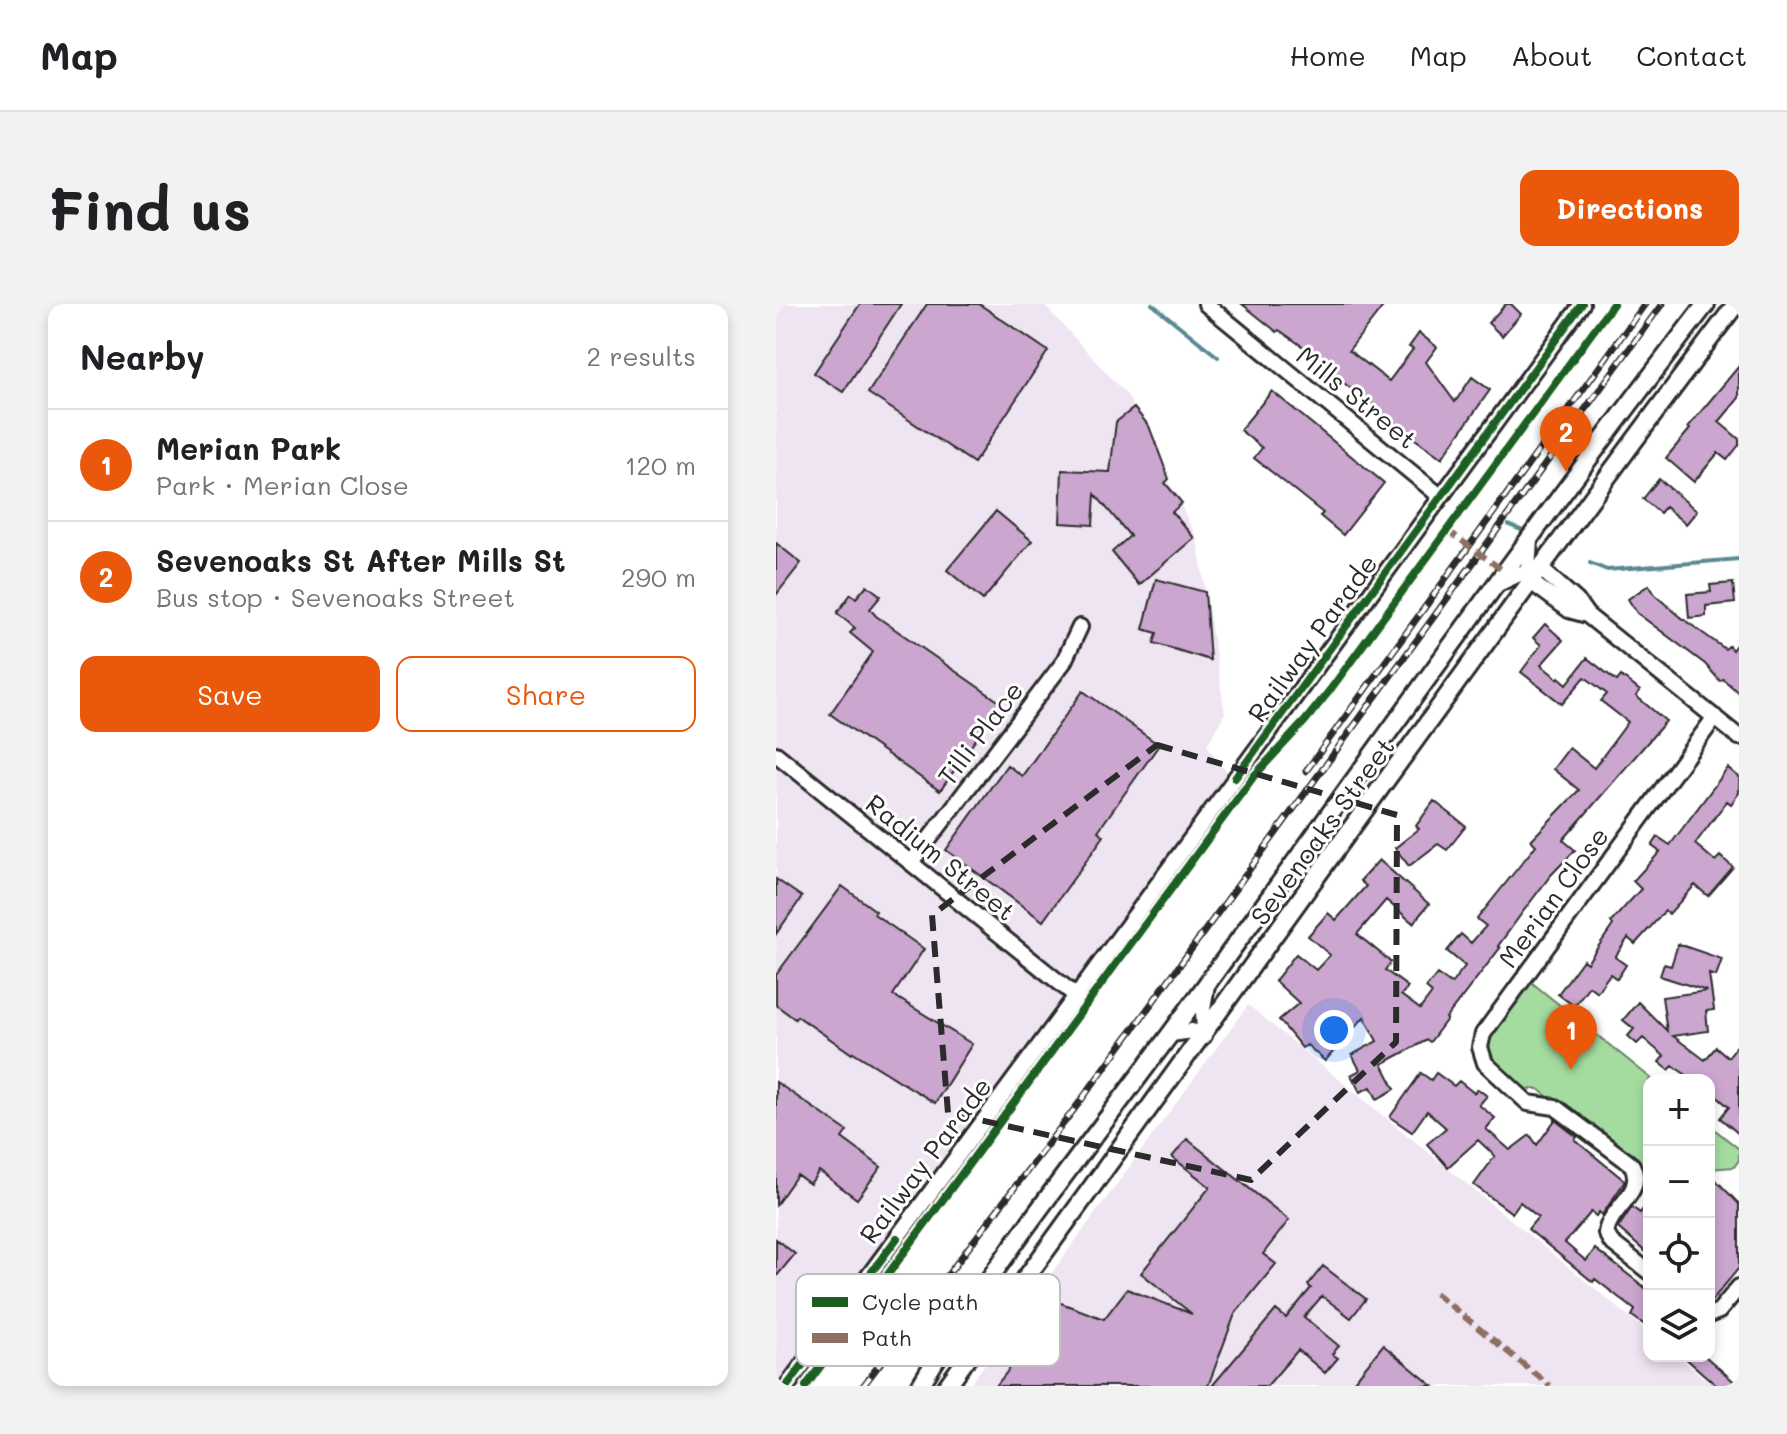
<!DOCTYPE html>
<html lang="en">
<head>
<meta charset="utf-8">
<style>
  :root { --surface:#fff; --page:#f2f2f2; --text:#202124; --muted:#757577; --line:#e0e0e0; --accent:#ea580c }
  body { margin:0; font-family:Mali,sans-serif; background:var(--page); color:var(--text) }
  .controls { position:absolute; right:24px; bottom:24px; display:grid; overflow:hidden; border-radius:16px; box-shadow:0 4px 12px #0003 }
  .controls button { width:72px; height:72px; display:grid; place-items:center; padding:0; border:0; border-bottom:2px solid var(--line); background:var(--surface); color:var(--text); font:40px sans-serif }
  .you { position:absolute; left:558px; top:726px; width:28px; height:28px; margin:-20px; border:6px solid #fff; border-radius:50%; background:#1a73e8; box-shadow:0 0 0 12px #1a73e833 }
  .badge { display:grid; place-items:center; width:52px; height:52px; border-radius:50%; background:var(--accent); color:#fff; font-size:26px; font-weight:700 }
  .pin { position:absolute; translate:-50% -66px; filter:drop-shadow(0 2px 4px #0008) }
  .pin::after { content:''; position:absolute; top:42px; width:28px; height:24px; background:inherit; clip-path:polygon(0 0,100% 0,50% 100%) }
  .list { margin:0; padding:0; list-style:none }
  h2 { display:flex; justify-content:space-between; align-items:center; height:104px; margin:0; padding:0 32px; font-size:34px }
  h2 small { font-size:26px; font-weight:400; color:var(--muted) }
  .list li { display:grid; grid-template-columns:52px 1fr auto; gap:24px; align-items:center; box-sizing:border-box; height:112px; padding:0 32px; border-top:2px solid var(--line) }
  .list b { display:block; font-size:30px; white-space:nowrap }
  .list p { margin:0; font-size:26px; white-space:nowrap; color:var(--muted) }
  .list em { font-size:26px; font-style:normal; color:var(--muted) }
  .actions { display:flex; gap:16px; padding:24px 32px }
  .actions a { flex:1; padding:18px 0; border:2px solid var(--accent); border-radius:16px; text-align:center; font-size:28px; color:var(--accent) }
  .actions .main { background:var(--accent); color:#fff }
  .icon { flex:none; width:44px; height:44px; fill:none; stroke:currentColor; stroke-width:2; stroke-linecap:round; stroke-linejoin:round }
  .map { position:relative; flex:none; width:963px; height:1082px; overflow:hidden; border-radius:16px }
  header { display:flex; align-items:center; gap:48px; box-sizing:border-box; height:112px; padding:0 40px; background:var(--surface); border-bottom:2px solid var(--line) }
  header strong { font-size:38px }
  nav { display:flex; gap:44px; margin-inline-start:auto; font-size:28px }
  .intro { display:flex; align-items:center; justify-content:space-between; box-sizing:border-box; height:192px; padding:0 48px }
  h1 { margin:0; font-size:56px }
  .button { padding:20px 36px; border-radius:16px; background:var(--accent); color:#fff; font-size:28px; font-weight:700 }
  main { display:flex; gap:48px; padding:0 48px }
  aside { flex:1; background:var(--surface); border-radius:16px; box-shadow:0 4px 12px #0003 }
  .map>svg:first-child { display:block }
</style>
</head>
<body>
<header>
<strong>Map</strong>
<nav><a>Home</a><a>Map</a><a>About</a><a>Contact</a></nav>
</header>
<div class="intro"><h1>Find us</h1><a class="button">Directions</a></div>
<main>
<aside>
<h2>Nearby<small>2 results</small></h2>
<ul class="list">
<li><span class="badge">1</span><div><b>Merian Park</b><p>Park · Merian Close</p></div><em>120 m</em></li>
<li><span class="badge">2</span><div><b>Sevenoaks St After Mills St</b><p>Bus stop · Sevenoaks Street</p></div><em>290 m</em></li>
</ul>
<div class="actions"><a class="main">Save</a><a>Share</a></div>
</aside>
<div class="map">
<svg width="963" height="1082" viewBox="0 0 963 1082">
  <rect width="100%" height="100%" fill="#fff"/>
  <filter id="ink" filterUnits="userSpaceOnUse"><feTurbulence type="fractalNoise" baseFrequency=".0125" numOctaves="2"/><feDisplacementMap in="SourceGraphic" scale="16" xChannelSelector="R" yChannelSelector="G"/><feConvolveMatrix kernelMatrix="1 2 1 2 8 2 1 2 1" color-interpolation-filters="sRGB"/></filter>
  <g filter="url(#ink)">
    <path fill="#efe4f1" d="M0,0H265L270,3L351,91L421,235L449,409L431,441L445,462L465,480L27,1082H0Z
      M472,701L873,1029V1052H901L938,1082H193Z"/>
    <path fill="#a4dca0" stroke="#688466" stroke-width="2" d="M755,678L877,776H873V872L762,785H748L713,756V734Z
      M933,821L963,845V856L958,863L933,865Z"/>
    <g fill="none" stroke-linecap="round" stroke-linejoin="round">
      <path stroke="#5a8992" stroke-width="4" d="M376,0L442,53
        M733,221L752,229
        M814,259L831,266L963,255"/>
    </g>
    <path fill="#cba6cf" stroke="#2b2b2b" stroke-width="2" d="M84,0H125L67,88L38,69Z
      M151,0H203L272,47L198,159L92,89Z
      M466,0H609L573,46L613,77L637,45L633,43L643,29L661,43L650,58L679,98L696,73L714,86L666,154L636,133L540,57L543,54L503,26L501,28Z
      M730,0H735L745,10L726,32L712,19Z
      M963,62V94L943,118L963,135V141L951,156L942,149L918,178L890,154L914,125L912,123Z
      M496,87L608,179L567,231L544,212L547,209L478,154L486,144L464,126Z
      M358,104L373,122L393,175L389,179L406,199L396,208L418,234L363,281L336,248L354,232L319,190L317,221L284,219L286,166L334,168L340,118Z
      M883,175L921,207L910,220L889,203L884,209L867,195Z
      M220,207L256,237L207,296L171,266Z
      M0,239L25,259L0,291Z
      M380,275L429,288L434,356L378,339L381,329L367,325Z
      M957,279L959,299L930,302V312L913,314L911,290L935,288L934,281Z
      M91,281L105,292L94,305L100,312L225,399L164,487L54,410L97,348L74,329L79,324L61,309L75,290L80,294Z
      M873,281L880,292L906,314L949,345L953,342L956,346L963,337V389L947,375L944,377L929,360L861,309L852,295Z
      M769,320L787,336L765,361L782,375L783,373L791,380L811,354L841,377L845,372L864,387L860,392L890,417L787,536L799,546L775,571L746,609L722,642L724,644L670,714L671,715L654,738L651,736L606,760L619,785L601,795L595,783L584,788L575,771L584,766L576,751L601,737L588,713L549,757L531,741L526,744L503,716L523,699L499,677L520,650L540,666L554,651L532,632L552,609L560,616L590,582L584,577L603,556L653,600L637,619L610,596L581,630L615,658L609,666L632,683L625,691L644,705L656,689L650,684L661,670L675,680L689,662L671,647L685,630L695,639L710,622L701,615L753,550L760,541L755,536L803,486L777,465L793,444L818,464L852,418L825,397L831,390L809,373L786,400L745,368L765,341L757,334Z
      M307,387L383,441L322,527L328,532L267,617L170,546L231,461L246,472Z
      M952,464L963,473V489L955,500L951,497L919,540L939,557L944,552L957,563L932,592L919,581L893,610L889,607L859,640L852,634L839,653L850,661L841,675L834,670L821,688L813,682L798,702L782,690L807,656L811,659L837,621L835,618L865,585L857,577L884,548L876,542L882,533L894,541Z
      M658,497L690,522L671,546L662,540L633,562L619,544L643,525L640,522Z
      M0,575L26,593L0,630Z
      M66,582L100,607L98,610L148,645L117,691L196,740L159,799L77,748L76,750L21,712L19,715L0,701V671Z
      M902,640L946,655L940,672L933,670L938,706L930,707L932,727L897,732L929,756L940,743L952,753L963,739V830L944,814L953,803L933,786V776H918L897,762L893,766L883,758L888,752L867,734L861,740L852,732L858,725L847,716L862,698L891,727L886,693L931,687L884,672L888,660L895,662Z
      M645,769L655,776L660,769L678,782L683,777L698,789L702,785L711,792L703,801L719,814L710,825L734,846L754,831L761,841L779,816L801,833L799,836L849,877L826,911L823,908L820,912L815,908L789,939L810,957L819,945L867,982L873,988V1024L856,1012L859,1006L819,975L817,978L752,925L762,913L744,898L736,909L698,881L719,852L702,836L672,863L651,840L670,824L651,807L636,828L614,813Z
      M0,778L71,827L66,834L105,863L81,895L43,867L34,880L21,871L0,901Z
      M411,835L513,916L487,950L500,960L459,1010L432,1082H220L285,999L328,1015L351,985L416,1010L365,969L434,883L396,853Z
      M933,869L963,900V964L933,1000V924L939,916L933,910Z
      M873,897V951L842,924L856,903L864,909Z
      M0,935L19,950L0,973Z
      M547,962L590,995L575,1014L546,992L528,1013L563,1042L556,1050L562,1054L549,1069L522,1046L491,1082H436L500,1006L510,1014L535,984L532,981Z
      M607,1041L657,1082H574Z
      M907,1052H929L963,1082H941Z"/>
    <g fill="none" stroke-linecap="round" stroke-linejoin="round">
      <defs>
        <path id="minor" d="M430,0L664,192
          M754,235L752,266L755,278L793,306L811,311
          M720,281L752,266L765,265L801,297L811,311L963,433
          M0,450L300,692
          M135,559L287,359L304,323
          M395,730L416,727L428,732L427,706L431,680
          M873,968L835,938L830,929C834,902 870,890 856,861L779,803L752,799L709,759L704,743L707,730L939,413
          M933,1011L943,1007L963,983
          M11,1082L300,692L806,0"/>
        <path id="major" d="M144,1082C227,943 331,819 425,688C592,458 756,225 930,0
          M171,1082C435,722 692,357 960,0"/>
      </defs>
      <use href="#minor" stroke="#2b2b2b" stroke-width="20"/>
      <use href="#major" stroke="#2b2b2b" stroke-width="22"/>
      <use href="#minor" stroke="#fff" stroke-width="14"/>
      <use href="#major" stroke="#fff" stroke-width="16"/>
      <defs>
        <path id="rail" d="M530,467L869,0
          M87,1082L303,799L886,0"/>
      </defs>
      <use href="#rail" stroke="#2b2b2b" stroke-width="7"/>
      <use href="#rail" stroke="#fff" stroke-width="4" stroke-dasharray="12" stroke-linecap="butt"/>
      <path stroke="#8d6e63" stroke-width="6" stroke-dasharray="12 6" stroke-linecap="butt" d="M671,226L729,268
        M659,989L774,1082"/>
      <defs>
        <path id="cycleway" d="M459,474L806,0
          M11,1082L121,934
          M30,1082L478,472L529,417L554,386L837,0"/>
      </defs>
      <use href="#cycleway" stroke="#fff" stroke-width="13"/>
      <use href="#cycleway" stroke="#1b5e20" stroke-width="8"/>
    </g>
  </g>
  <path fill="none" stroke="#2b2b2b" stroke-width="6" stroke-dasharray="16 10" stroke-linejoin="round" d="M381,441L621,511L620,738L475,876L172,809L156,611Z"/>
  <g text-anchor="middle" dominant-baseline="central" stroke-width="6" stroke-linejoin="round" paint-order="stroke">
    <g font-size="26" fill="#2b2b2b" stroke="#fff">
      <text transform="translate(581 93) rotate(39)">Mills Street</text>
      <text transform="translate(536 334) rotate(-54)">Railway Parade</text>
      <text transform="translate(204 429) rotate(-53)">Tilli Place</text>
      <text transform="translate(546 527) rotate(-54)">Sevenoaks Street</text>
      <text transform="translate(165 553) rotate(39)">Radium Street</text>
      <text transform="translate(777 593) rotate(-54)">Merian Close</text>
      <text transform="translate(149 856) rotate(-53)">Railway Parade</text>
    </g>
  </g>
  <rect x="20" y="970" width="264" height="92" rx="12" fill="#fff" stroke="#bfbfbf" stroke-width="2"/>
  <rect x="36" y="993" width="36" height="10" fill="#1b5e20"/>
  <rect x="36" y="1029" width="36" height="10" fill="#8d6e63"/>
  <g font-size="22" fill="#2b2b2b">
    <text x="86" y="1006">Cycle path</text>
    <text x="86" y="1042">Path</text>
  </g>
</svg>
<div class="controls">
<button>+</button>
<button>−</button>
<button><svg class="icon" aria-label="locate" viewBox="0 0 24 24"><circle cx="12" cy="12" r="6"/><path d="M12 2v4M12 18v4M2 12h4M18 12h4"/></svg></button>
<button><svg class="icon" aria-label="layers" viewBox="0 0 24 24"><path d="M12 4l9 5-9 5-9-5zM3 14l9 5 9-5"/></svg></button>
</div>
<div class="you"></div>
<div class="pin badge" style="left:795px;top:766px">1</div>
<div class="pin badge" style="left:790px;top:168px">2</div>
</div>
</main>
</body>
</html>
